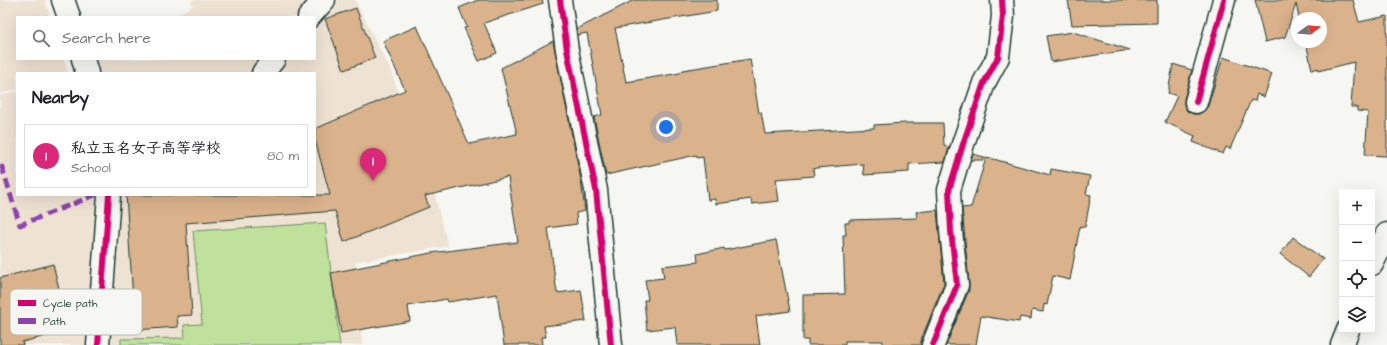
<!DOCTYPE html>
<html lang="en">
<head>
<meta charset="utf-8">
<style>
  :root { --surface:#fff; --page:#f2f2f2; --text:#202124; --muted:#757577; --line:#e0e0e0; --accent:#db2777 }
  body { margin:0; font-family:"Architects Daughter","Klee One",sans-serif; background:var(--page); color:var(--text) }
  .controls { position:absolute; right:12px; bottom:12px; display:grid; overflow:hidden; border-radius:0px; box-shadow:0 4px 16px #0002 }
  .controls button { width:36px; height:36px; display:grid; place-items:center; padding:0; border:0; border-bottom:1px solid var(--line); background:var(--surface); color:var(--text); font:20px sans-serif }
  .compass { position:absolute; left:1291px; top:12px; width:36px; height:36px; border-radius:50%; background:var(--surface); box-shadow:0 4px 16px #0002; rotate:74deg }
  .you { position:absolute; left:666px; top:127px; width:14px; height:14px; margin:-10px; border:3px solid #fff; border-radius:50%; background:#1a73e8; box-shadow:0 0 0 6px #1a73e833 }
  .badge { display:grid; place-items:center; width:26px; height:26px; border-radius:50%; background:var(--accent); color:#fff; font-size:13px; font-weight:700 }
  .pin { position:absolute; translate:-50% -33px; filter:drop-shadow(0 1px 2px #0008) }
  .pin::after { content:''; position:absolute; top:21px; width:14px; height:12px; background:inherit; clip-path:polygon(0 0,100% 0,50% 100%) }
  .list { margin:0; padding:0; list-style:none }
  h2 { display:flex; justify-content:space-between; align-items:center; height:52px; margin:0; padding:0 16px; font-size:17px }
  h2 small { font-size:13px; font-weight:400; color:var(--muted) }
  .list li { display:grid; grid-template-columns:26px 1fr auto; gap:12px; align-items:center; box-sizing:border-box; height:64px; margin:0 8px 8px; padding:0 8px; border:1px solid var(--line); border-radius:0px }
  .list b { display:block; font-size:15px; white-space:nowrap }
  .list p { margin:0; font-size:13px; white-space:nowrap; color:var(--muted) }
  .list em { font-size:13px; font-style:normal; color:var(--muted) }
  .icon { flex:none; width:22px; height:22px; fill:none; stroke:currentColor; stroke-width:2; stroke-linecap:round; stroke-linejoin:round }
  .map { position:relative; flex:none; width:1387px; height:345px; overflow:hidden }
  .search { position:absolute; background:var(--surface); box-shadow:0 4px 16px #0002; left:16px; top:16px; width:300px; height:44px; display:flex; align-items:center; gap:10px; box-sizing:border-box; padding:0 14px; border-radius:0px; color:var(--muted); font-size:15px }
  .panel { position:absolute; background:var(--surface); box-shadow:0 4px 16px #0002; left:16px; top:72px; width:300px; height:124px; border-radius:0px }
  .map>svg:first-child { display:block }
</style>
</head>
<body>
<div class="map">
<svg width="1387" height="345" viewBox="0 0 1387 345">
  <rect width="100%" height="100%" fill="#f6f6f2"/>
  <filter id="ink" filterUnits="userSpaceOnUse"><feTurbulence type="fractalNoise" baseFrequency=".025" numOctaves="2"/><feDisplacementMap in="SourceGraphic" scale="8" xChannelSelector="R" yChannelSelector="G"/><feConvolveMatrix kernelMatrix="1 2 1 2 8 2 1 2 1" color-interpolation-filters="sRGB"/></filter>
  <g filter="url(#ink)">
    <path fill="#eee2d3" d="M0,0H45L50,17H17V59H64L68,73H17V89L0,94Z
      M191,0H355L389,67L427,166L448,246L355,262L362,345H0V96L17,91V195H315V73H80L90,59H315V17H173L193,6Z"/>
    <path fill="#c0e19b" stroke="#708f68" d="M325,223L340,345H121V339L185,338L184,325L202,324L193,231Z"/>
    <path fill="#dab28b" stroke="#1f3d34" d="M478,0H542L543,4L484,23L497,53L479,61L464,28L467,27L459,8Z
      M634,0H717V11L615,28L626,82L680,73L683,70L750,59L759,113L761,112L765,134L874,128V125L906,123H943L944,145L949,147L945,162L909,164V172L864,175L863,164L816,168L813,169L814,176L776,179L779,201L752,204L751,199L716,204L715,199L708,200L703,157L697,158L696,155L606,175L594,117L602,115L587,33L577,35V29Z
      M1068,0H1157V23L1072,25Z
      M1255,0H1353L1359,22L1387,16V156L1365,155L1368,112L1357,111V107H1351L1354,62L1318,71V68L1312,70L1306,42H1321V18H1299L1296,4L1285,37L1265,42Z
      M356,8L375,58L344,70L325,19Z
      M417,26L469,144L517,134L501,68L553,41L581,180L585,211L576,213L577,224L548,228L557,293L581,290L586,321L544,326L546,337H541L542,345H504L497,294L448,302L447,299L408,306L410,321L341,333L331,273L431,253L518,242L508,177L425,196L429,207L344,242L335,211L186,223L192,315L177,316L178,327L135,330L126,195H330L315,140V129L405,90L383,41Z
      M1073,32L1130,50L1051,62L1046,36Z
      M1223,57L1272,74L1264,97L1257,94L1255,101L1251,100L1230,149L1226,147L1223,154L1193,142L1195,136L1165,122L1177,96L1168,93L1173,64L1192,70L1184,99V105L1187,111L1193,114H1199L1204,111L1208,106Z
      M973,154L984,157V160H971Z
      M986,158L990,159V158L1050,175L1051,169L1090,176L1086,194L1091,195L1085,227L1080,226L1070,280L1053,276L1047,305L1044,304L1043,312L1032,310L1031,319L1020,317L1019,322L981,316L976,345H946L969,290V284L962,208L971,207Z
      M937,210L944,283L921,340V345H883V341H845V345H808V340H803V295L845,294L843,235H846L845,223H849V220L917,218L916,212Z
      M1293,237L1323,259L1309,277L1280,254Z
      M776,240L790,311L756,316L760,345H677L675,327L647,330L644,300H648L645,280L664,278L662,266L698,262L697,254L724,248L725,250Z
      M53,264L63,305L45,309L46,336L22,342L23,345H0V278Z"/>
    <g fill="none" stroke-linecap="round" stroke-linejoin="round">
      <defs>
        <path id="minor" d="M63,0L69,17
          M560,0L567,50L596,190L611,345
          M309,17L324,0
          M83,59L87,73
          M263,73L274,59
          M1196,102L1224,0
          M1372,264L1387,234
          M98,345L109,195
          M933,345L957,285L951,231L949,190L964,141L984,83L998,57L1003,16L1002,0
          M1342,345L1348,330"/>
      </defs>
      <use href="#minor" stroke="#1f3d34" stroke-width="25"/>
      <use href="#minor" stroke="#f6f6f2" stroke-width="22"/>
      <path stroke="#8e44ad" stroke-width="5" stroke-dasharray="10 5" stroke-linecap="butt" d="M0,168L2,167L20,225L95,195"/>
      <defs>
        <path id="cycleway" d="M560,0L567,50L596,190L611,345
          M1196,102L1224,0
          M98,345L109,195
          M933,345L957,285L951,231L949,190L964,141L984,83L998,57L1003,16L1002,0"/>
      </defs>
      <use href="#cycleway" stroke="#f6f6f2" stroke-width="8"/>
      <use href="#cycleway" stroke="#d6006c" stroke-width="6"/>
    </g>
  </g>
  <rect x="10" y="289" width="132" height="46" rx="6" fill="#f6f6f2" stroke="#b6beb9" stroke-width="1"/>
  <rect x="18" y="300" width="18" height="6" fill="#d6006c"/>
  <rect x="18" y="318" width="18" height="6" fill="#8e44ad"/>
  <g font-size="11" fill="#1f3d34">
    <text x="43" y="307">Cycle path</text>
    <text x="43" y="325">Path</text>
  </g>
</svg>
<div class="controls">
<button>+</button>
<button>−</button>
<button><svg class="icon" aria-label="locate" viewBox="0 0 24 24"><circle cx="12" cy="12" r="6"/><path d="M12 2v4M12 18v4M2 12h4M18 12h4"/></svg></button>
<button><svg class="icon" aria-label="layers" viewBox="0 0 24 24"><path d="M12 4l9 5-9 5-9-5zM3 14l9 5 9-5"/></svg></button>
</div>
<svg class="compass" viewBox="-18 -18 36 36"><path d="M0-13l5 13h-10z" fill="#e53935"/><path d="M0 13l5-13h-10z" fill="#757577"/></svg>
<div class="you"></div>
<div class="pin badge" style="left:373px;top:181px">1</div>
<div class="search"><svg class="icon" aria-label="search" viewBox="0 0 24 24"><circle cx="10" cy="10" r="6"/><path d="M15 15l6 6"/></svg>Search here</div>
<section class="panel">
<h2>Nearby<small></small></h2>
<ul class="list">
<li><span class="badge">1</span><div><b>私立玉名女子高等学校</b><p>School</p></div><em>80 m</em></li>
</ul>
</section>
</div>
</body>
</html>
